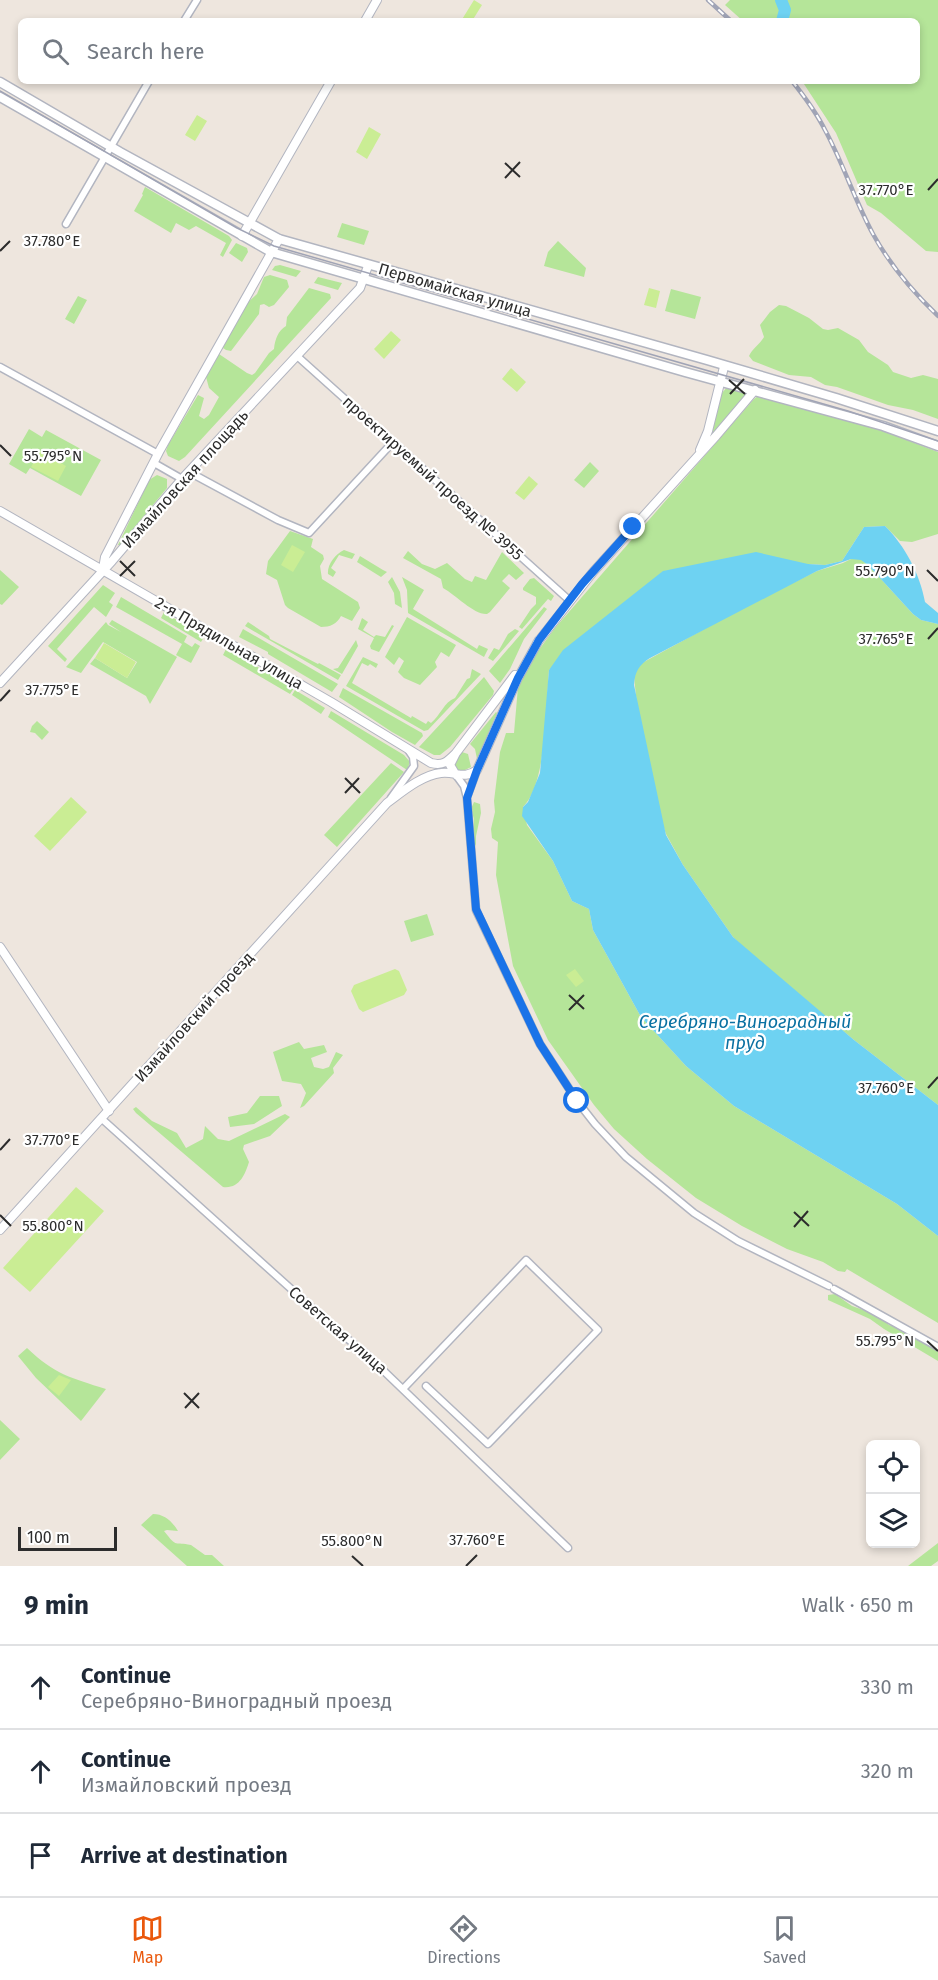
<!DOCTYPE html>
<html lang="en">
<head>
<meta charset="utf-8">
<style>
  :root { --surface:#fff; --page:#f2f2f3; --text:#1f2937; --muted:#747a83; --line:#e0e1e3; --accent:#ea580c }
  body { margin:0; font-family:"Fira Sans",sans-serif; background:var(--page); color:var(--text) }
  .controls { position:absolute; right:18px; bottom:18px; display:grid; overflow:hidden; border-radius:9px; box-shadow:0 3px 9px #0003 }
  .controls button { width:54px; height:54px; display:grid; place-items:center; padding:0; border:0; border-bottom:2px solid var(--line); background:var(--surface); color:var(--text); font:30px sans-serif }
  .scale { position:absolute; left:18px; bottom:15px; width:99px; box-sizing:border-box; padding-left:6px; border:3px solid #2c2c2c; border-top:0; font-size:16px; line-height:21px; white-space:nowrap; color:#2c2c2c; -webkit-text-stroke:4px #fff; paint-order:stroke }
  .stop { position:absolute; width:18px; height:18px; margin:-14px; border:4px solid #1a73e8; border-radius:50%; background:#fff }
  .stop.end { background:#1a73e8; border-color:#fff; box-shadow:0 2px 6px #0008 }
  .list { margin:0; padding:0; list-style:none }
  h2 { display:flex; justify-content:space-between; align-items:center; height:78px; margin:0; padding:0 24px; font-size:26px }
  h2 small { font-size:20px; font-weight:400; color:var(--muted) }
  .list li { display:grid; grid-template-columns:39px 1fr auto; gap:18px; align-items:center; box-sizing:border-box; height:84px; padding:0 24px; border-top:2px solid var(--line) }
  .list b { display:block; font-size:22px; white-space:nowrap }
  .list p { margin:0; font-size:20px; white-space:nowrap; color:var(--muted) }
  .list em { font-size:20px; font-style:normal; color:var(--muted) }
  .icon { flex:none; width:33px; height:33px; fill:none; stroke:currentColor; stroke-width:2; stroke-linecap:round; stroke-linejoin:round }
  .map { position:relative; flex:none; width:938px; height:1566px; overflow:hidden }
  .search { position:absolute; background:var(--surface); box-shadow:0 3px 9px #0003; left:18px; right:18px; top:18px; height:66px; display:flex; align-items:center; gap:15px; box-sizing:border-box; padding:0 21px; border-radius:9px; color:var(--muted); font-size:22px }
  .sheet { height:330px; background:var(--surface) }
  nav { display:flex; justify-content:space-around; align-items:center; box-sizing:border-box; height:84px; border-top:2px solid var(--line); background:var(--surface); font-size:16px; color:var(--muted) }
  nav a { display:grid; justify-items:center; gap:3px }
  nav .on { color:var(--accent) }
  .map>svg:first-child { display:block }
</style>
</head>
<body>
<div class="map">
<svg width="938" height="1566" viewBox="0 0 938 1566">
  <rect width="100%" height="100%" fill="#eee6de"/>
  <path fill="#b5e599" d="M730,0H938V252L926,251L881,213L867,205L836,133L802,81H917V21H743L725,5Z
    M145,187L229,236L232,240L223,257L220,255L226,243L196,226L189,230L176,223L171,233L134,211L143,195L142,194Z
    M342,223L369,231L364,245L337,237Z
    M558,241L586,268L584,277L544,266L548,252Z
    M236,243L247,248L248,252L242,262L229,253Z
    M280,265L301,271L296,277L272,270L275,266Z
    M270,275L287,280L289,287L274,305L269,307L264,304L260,305L259,314L231,351L226,350L223,348L224,344L247,303L257,294L264,277Z
    M318,277L342,283L338,290L314,283Z
    M309,288L330,294L331,298L185,457L179,461L168,456L166,451L168,445L198,395L204,398L199,416L204,419L209,415L219,397L209,388L206,377L219,354L247,373L252,375L255,373L269,353L274,349C275,339 278,331 286,326L287,317Z
    M671,289L701,297L695,319L665,311Z
    M78,296L87,300L74,324L65,319Z
    M779,305L786,306L809,318L823,329L828,330L838,328L859,340L868,352L888,365L893,372L911,378L923,375L938,379V419L913,410L888,405L837,387L825,385L811,377L789,375L753,361L749,356C752,349 760,344 764,337L760,325L770,312Z
    M728,386L745,392L746,394L744,399L714,433H712L722,393Z
    M763,395L883,431L938,452V534L912,542L900,541L885,526L864,527L842,561L825,565L808,564L664,571L549,670C546,704 547,784 523,807L527,825L553,861L572,901L589,909L593,930L641,1017L686,1066L734,1106L897,1204L938,1236V1323L847,1269L845,1272L838,1271L823,1262L787,1249L742,1226L696,1198L647,1159L614,1129L594,1105L548,1040L513,966L496,875L498,842L492,838L491,829L495,812L494,801L500,752L506,733H514L518,687L530,662L555,628L754,399L758,396Z
    M29,429L42,437L46,430L101,460L81,496L30,468L26,474L9,464Z
    M590,462L599,471L584,488L574,480Z
    M157,475L167,479V488L120,545H118L149,480Z
    M290,531L313,539L311,547L323,555L324,559L320,566L322,579L358,602L360,608L352,621L341,616C337,624 330,627 321,627L288,608L285,605L277,580L266,574L268,561Z
    M344,550L355,554L352,559L339,555L331,568L336,572L333,577L328,574C327,565 335,554 344,550Z
    M408,551L422,564L435,569L447,563L465,579L472,582L475,576L486,580L502,552L524,573L516,580L509,574L502,581L510,588L490,612L487,614C474,615 456,595 443,588L441,579L403,558Z
    M360,556L383,570L387,572L381,577L357,562Z
    M851,559H861L868,565L913,614L921,620L938,624V1105L854,1040L745,949L733,937L683,865L666,834L662,822L637,705L634,677L636,670L642,663L752,603L817,571L843,563Z
    M0,570L19,587L2,605L0,604Z
    M392,577L400,592L402,608L395,604L394,593L388,582Z
    M402,577L424,590L413,609L477,649L479,645L488,649L484,657L408,613L407,590Z
    M534,578L554,596L551,601L548,599L522,629L519,627L531,609L536,604V597L523,590V588L530,579Z
    M103,585L115,593L109,602L113,605L106,617L94,607L57,649L67,659L65,662L48,646Z
    M121,597L187,636L184,642L192,647L195,643L200,646L191,663L176,655L182,644L116,607Z
    M544,607L547,609L524,639L510,669L500,683L489,671Z
    M164,612L204,637L201,642L161,618Z
    M407,617L456,645L449,657L441,652L435,662L437,667L420,685L404,678L398,672L404,661L399,657L394,665L385,657Z
    M362,618L368,622L363,630L374,637L376,635L385,637L392,625L394,626L379,652L371,649L370,646L374,638L358,629Z
    M112,620L177,657L150,704L146,696L90,664L95,658L127,678L137,662L103,642L81,673L66,667L106,622L108,625L121,632L109,624Z
    M248,622L269,636L270,639L318,664L319,663L341,675L338,680L245,626Z
    M243,629L338,684L332,692L268,654V652L239,637Z
    M515,629L519,631L493,661L488,658L494,648L499,650L508,634Z
    M356,640L358,646L342,674L333,669L338,668Z
    M226,649L294,688L290,694L223,655Z
    M363,657L378,664L376,668L370,664L368,666L362,663L352,683L411,718L412,716L426,724L428,721L431,723C440,716 444,702 455,698L467,679L470,678L472,669L481,674L428,730L424,731L346,686Z
    M484,677L494,691L493,695L450,747L440,755H434L419,747Z
    M343,688L422,733L423,736L415,745L392,732L339,697Z
    M295,690L325,708L321,714L292,695Z
    M331,711L404,755L410,762L407,770L328,717Z
    M496,712L497,713L477,759L475,749L470,744Z
    M37,721L49,732L42,740L35,733L30,732L32,726Z
    M462,752L468,754L471,767L461,772L453,766L455,761Z
    M391,763L404,772L337,847L324,835Z
    M474,802L480,804L481,813L476,836V846L473,840L474,819L471,809Z
    M427,914L434,935L411,942L404,921Z
    M299,1042L304,1049L324,1045L327,1052L311,1058L314,1067L323,1069L329,1067L336,1052L343,1055L333,1068L334,1073L304,1106L300,1108L306,1093L301,1084L282,1081L273,1052Z
    M260,1096H279L282,1106L254,1124L230,1127L228,1117L247,1113Z
    M136,1107L152,1121L177,1133L186,1148L203,1139L205,1126L218,1139L229,1141L285,1114L290,1117L270,1136L244,1145L243,1149L249,1162C245,1175 239,1189 223,1187L136,1113L133,1109Z
    M835,1294L852,1306L878,1315L889,1325L902,1329L926,1345L938,1350V1361L884,1329L870,1319L828,1300V1295Z
    M27,1348C54,1374 71,1378 106,1389L81,1421L36,1378L18,1356Z
    M0,1420L20,1439L0,1460Z
    M153,1514C164,1514 172,1521 178,1531L167,1530L164,1531C178,1549 174,1541 191,1545L205,1555H212L224,1566H187L141,1525Z
    M938,1543V1561L931,1566H908Z"/>
  <path fill="#caed94" d="M474,0L482,5L472,21H461Z
    M197,115L207,121L195,141L185,135Z
    M369,127L381,134L367,159L356,152Z
    M649,288L660,291L656,308L644,305Z
    M391,331L401,340L384,359L374,349Z
    M511,368L526,382L517,392L502,379Z
    M40,451L66,466L58,481L31,467Z
    M529,476L538,484L524,500L515,493Z
    M292,545L305,552L293,572L281,565Z
    M104,643L136,662L127,678L95,658Z
    M71,797L87,812L50,851L34,836Z
    M395,969L399,971L407,990L404,995L363,1012L359,1009L351,991L354,985Z
    M575,969L584,981L576,987L566,975Z
    M76,1187L104,1211L30,1292L3,1268Z
    M59,1375L71,1380L59,1396L48,1387Z"/>
  <path fill="#6ed2f2" d="M885,526C905,546 920,574 925,602L938,613V624L921,620L913,614L868,565L861,560L851,559L817,571L650,658C639,665 635,671 634,685L666,835L683,865L733,937L854,1040L938,1105V1236L897,1204L734,1106L686,1066L641,1017L593,930L589,909L572,901L553,861L522,816L523,807L528,802L540,773L549,670L563,650L663,571L756,552L808,564L825,565L842,561L864,527Z"/>
  <g fill="none" stroke-linecap="round" stroke-linejoin="round">
    <path stroke="#6ed2f2" stroke-width="12" d="M781,0L785,10L782,21"/>
    <defs>
      <path id="minor" d="M184,21L197,0
        M66,224L149,81
        M297,356L569,600
        M0,367L158,454
        M154,463L182,479
        M189,472L278,520L309,533L393,442
        M456,775L464,786L467,798L476,910L540,1044L577,1101L595,1124L626,1157L694,1213L738,1241L829,1286
        M467,797L477,770
        M391,798L414,766L413,757L409,751
        M102,1119L339,1332L364,1352L568,1548
        M834,1289L938,1347
        M403,1389L526,1260L598,1330L488,1444L426,1386"/>
      <path id="tertiary" d="M365,21L377,0
        M242,236L331,81
        M700,450L708,431L724,367
        M0,511L331,702L431,763C443,766 447,762 456,753
        M103,569L105,557L160,450L279,239
        M537,643L593,572L716,436L755,390
        M0,683L112,561L182,479L360,288L368,266
        M456,775L450,765L456,753L515,675
        M0,947L109,1111
        M0,1230L387,803C402,792 422,775 441,773C455,771 464,780 477,770L518,678L539,640"/>
      <path id="secondary" d="M0,82L120,152L279,239L707,360L836,398L938,431
        M0,97L271,252L685,372L883,426L938,446"/>
    </defs>
    <use href="#minor" stroke="#b2b5c0" stroke-width="9"/>
    <use href="#tertiary" stroke="#b2b5c0" stroke-width="10"/>
    <use href="#secondary" stroke="#b2b5c0" stroke-width="11"/>
    <use href="#minor" stroke="#fff" stroke-width="6"/>
    <use href="#tertiary" stroke="#fff" stroke-width="8"/>
    <use href="#secondary" stroke="#fff" stroke-width="8"/>
    <path stroke="#a0a4b6" stroke-width="1.5" d="M0,91L237,228L274,246L848,411L938,441"/>
    <defs>
      <path id="rail" d="M708,0L731,21
        M792,81C804,96 816,112 825,130C843,163 855,201 873,234C890,265 913,292 938,316"/>
    </defs>
    <use href="#rail" stroke="#a0a4b6" stroke-width="4.5"/>
    <use href="#rail" stroke="#fff" stroke-width="2" stroke-dasharray="7" stroke-linecap="butt"/>
  </g>
  <g fill="none" stroke-linecap="round" stroke-linejoin="round">
    <path stroke="#1a73e8" stroke-width="8" d="M577,1101L540,1044L476,909L467,798L477,770L518,678L539,640L582,584L633,527"/>
  </g>
  <path fill="none" stroke="#2c2c2c" stroke-width="2" d="M505,163L520,177M505,178L520,162M928,190L938,179M0,251L10,241M729,380L745,394M730,394L744,379M0,445L11,456M120,561L135,576M927,570L938,581M120,576L135,561M928,639L938,628M0,701L10,690M345,778L360,793M345,793L359,778M569,995L584,1009M569,1010L584,995M928,1088L938,1077M0,1150L10,1139M794,1212L809,1226M0,1215L11,1226M794,1227L808,1211M927,1341L938,1351M184,1393L199,1408M185,1408L199,1393M352,1556L363,1566M466,1566L477,1555"/>
  <g text-anchor="middle" dominant-baseline="central" stroke-width="4.5" stroke-linejoin="round" paint-order="stroke">
    <g font-size="16" fill="#2c2c2c" stroke="#fff">
      <text transform="translate(455 290) rotate(16)">Первомайская улица</text>
      <text transform="translate(433 478) rotate(42)">проектируемый проезд № 3955</text>
      <text transform="translate(185 479) rotate(-48)">Измайловская площадь</text>
      <text transform="translate(229 643) rotate(30)">2-я Прядильная улица</text>
      <text transform="translate(194 1017) rotate(-48)">Измайловский проезд</text>
      <text transform="translate(338 1330) rotate(41)">Советская улица</text>
    </g>
    <g font-size="18" font-style="italic" fill="#0a71a2" stroke="#fff">
      <text x="745" y="1022">Серебряно-Виноградный<tspan x="745" dy="21">пруд</tspan></text>
    </g>
  </g>
  <g font-size="15" text-anchor="middle" fill="#2c2c2c" stroke="#fff" stroke-width="4.5" stroke-linejoin="round" paint-order="stroke">
    <text x="886" y="195">37.770°E</text>
    <text x="52" y="246">37.780°E</text>
    <text x="53" y="461">55.795°N</text>
    <text x="885" y="576">55.790°N</text>
    <text x="886" y="644">37.765°E</text>
    <text x="52" y="695">37.775°E</text>
    <text x="886" y="1093">37.760°E</text>
    <text x="52" y="1145">37.770°E</text>
    <text x="53" y="1231">55.800°N</text>
    <text x="885" y="1346">55.795°N</text>
    <text x="477" y="1545">37.760°E</text>
    <text x="352" y="1546">55.800°N</text>
  </g>
</svg>
<div class="controls">
<button><svg class="icon" aria-label="locate" viewBox="0 0 24 24"><circle cx="12" cy="12" r="6"/><path d="M12 2v4M12 18v4M2 12h4M18 12h4"/></svg></button>
<button><svg class="icon" aria-label="layers" viewBox="0 0 24 24"><path d="M12 4l9 5-9 5-9-5zM3 14l9 5 9-5"/></svg></button>
</div>
<div class="scale">100 m</div>
<div class="stop" style="left:577px;top:1101px"></div>
<div class="stop end" style="left:633px;top:527px"></div>
<div class="search"><svg class="icon" aria-label="search" viewBox="0 0 24 24"><circle cx="10" cy="10" r="6"/><path d="M15 15l6 6"/></svg>Search here</div>
</div>
<section class="sheet">
<h2>9 min<small>Walk · 650 m</small></h2>
<ul class="list">
<li><svg class="icon" aria-label="ahead" viewBox="0 0 24 24"><path d="M12 20V5M6 11l6-6 6 6"/></svg><div><b>Continue</b><p>Серебряно-Виноградный проезд</p></div><em>330 m</em></li>
<li><svg class="icon" aria-label="ahead" viewBox="0 0 24 24"><path d="M12 20V5M6 11l6-6 6 6"/></svg><div><b>Continue</b><p>Измайловский проезд</p></div><em>320 m</em></li>
<li><svg class="icon" aria-label="arrive" viewBox="0 0 24 24"><path d="M6 21V4h12l-3 4 3 4H6"/></svg><div><b>Arrive at destination</b></div></li>
</ul>
</section>
<nav>
<a class="on"><svg class="icon" aria-label="map" viewBox="0 0 24 24"><path d="M3 6l6-2 6 2 6-2v14l-6 2-6-2-6 2zM9 4v14M15 6v14"/></svg>Map</a>
<a><svg class="icon" aria-label="directions" viewBox="0 0 24 24"><path d="M12 3l9 9-9 9-9-9zM9 14v-3h6M13 9l2 2-2 2"/></svg>Directions</a>
<a><svg class="icon" aria-label="saved" viewBox="0 0 24 24"><path d="M7 4h10v16l-5-4-5 4z"/></svg>Saved</a>
</nav>
</body>
</html>
